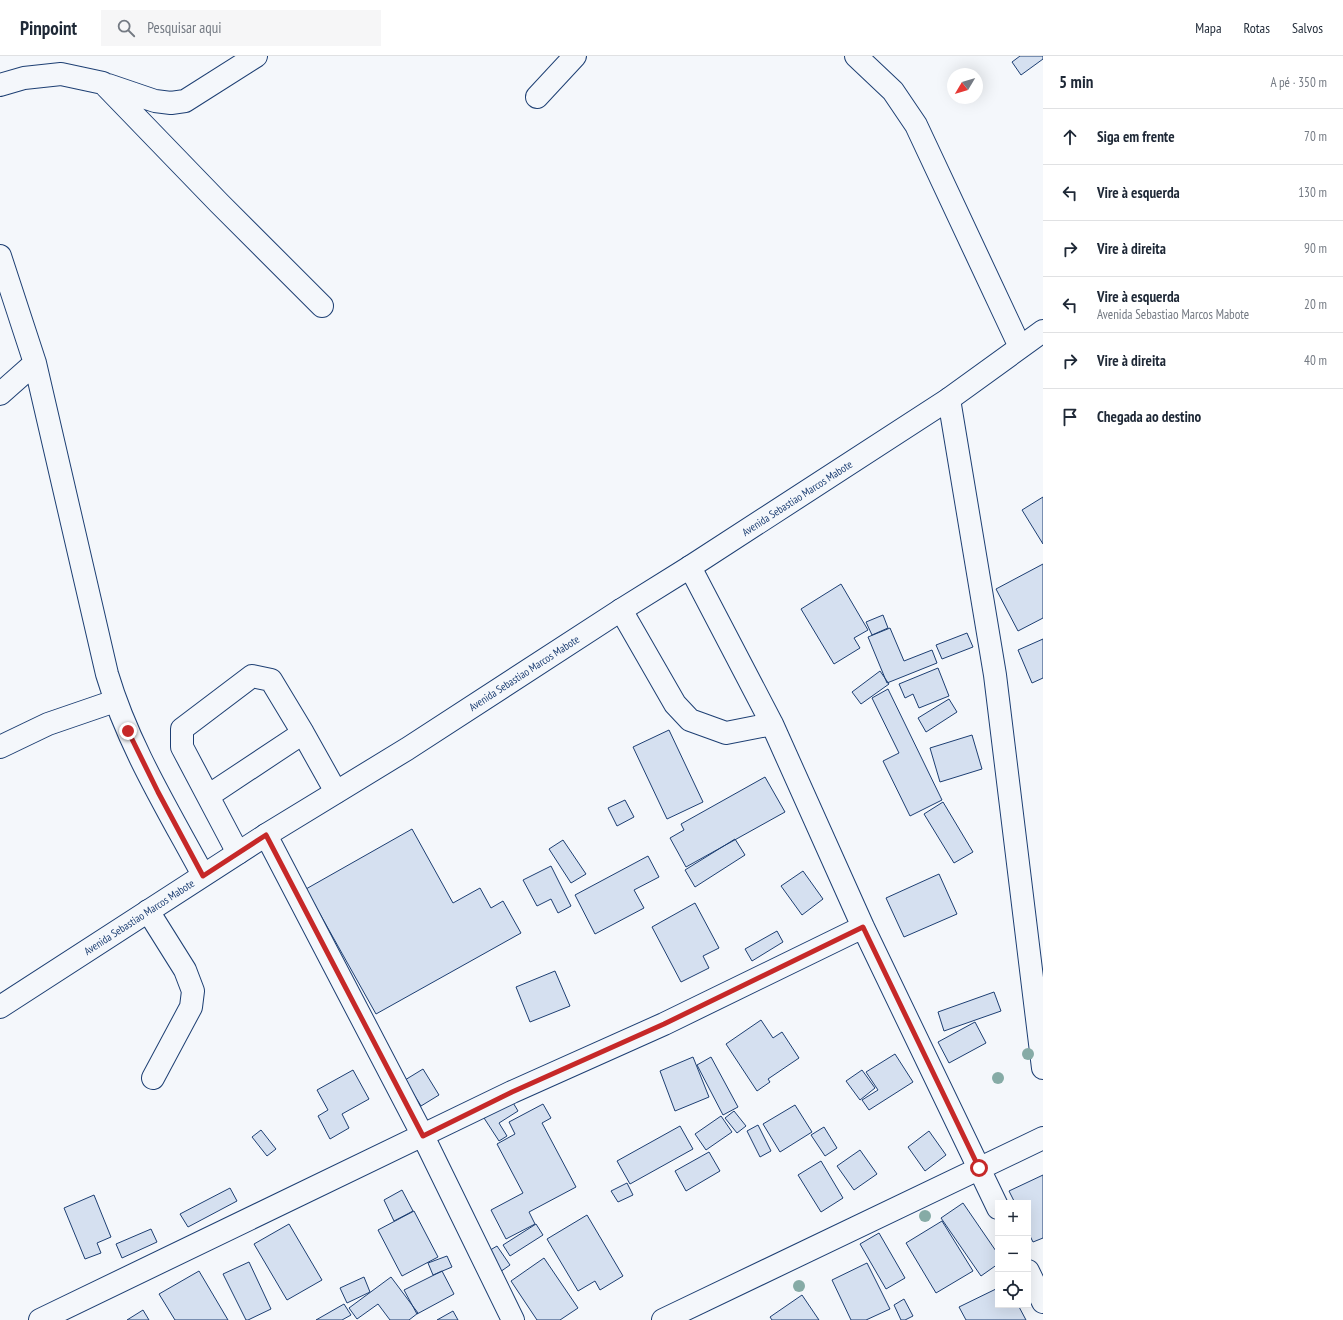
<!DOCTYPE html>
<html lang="pt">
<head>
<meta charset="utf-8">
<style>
  :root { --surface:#fff; --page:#f6f6f7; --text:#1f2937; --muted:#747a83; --line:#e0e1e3 }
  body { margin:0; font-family:"PT Sans Narrow",sans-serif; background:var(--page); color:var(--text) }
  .controls { position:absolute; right:12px; bottom:12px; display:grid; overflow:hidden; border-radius:0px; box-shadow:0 4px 16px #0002 }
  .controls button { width:36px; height:36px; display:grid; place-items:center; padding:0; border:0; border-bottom:1px solid var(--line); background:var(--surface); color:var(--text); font:20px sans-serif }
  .compass { position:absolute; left:947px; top:12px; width:36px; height:36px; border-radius:50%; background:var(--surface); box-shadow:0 4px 16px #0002; rotate:232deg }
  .stop { position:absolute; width:12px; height:12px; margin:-9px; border:3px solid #c62828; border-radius:50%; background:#fff }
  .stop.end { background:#c62828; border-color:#fff; box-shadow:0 1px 4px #0008 }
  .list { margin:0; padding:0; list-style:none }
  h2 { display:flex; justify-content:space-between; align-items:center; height:52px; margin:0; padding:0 16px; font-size:17px }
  h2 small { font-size:13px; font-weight:400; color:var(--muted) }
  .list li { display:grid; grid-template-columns:26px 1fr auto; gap:12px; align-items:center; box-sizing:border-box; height:56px; padding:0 16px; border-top:1px solid var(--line) }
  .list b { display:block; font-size:15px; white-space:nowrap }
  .list p { margin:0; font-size:13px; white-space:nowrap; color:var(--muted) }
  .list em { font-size:13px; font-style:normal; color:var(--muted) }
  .icon { flex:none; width:22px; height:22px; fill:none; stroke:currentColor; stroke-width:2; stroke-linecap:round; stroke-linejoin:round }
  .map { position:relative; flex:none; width:1043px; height:1264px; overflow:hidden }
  header { display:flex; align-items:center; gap:24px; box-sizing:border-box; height:56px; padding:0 20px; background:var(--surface); border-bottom:1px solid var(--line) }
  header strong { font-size:19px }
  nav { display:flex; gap:22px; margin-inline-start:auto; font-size:14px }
  .search { width:280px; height:36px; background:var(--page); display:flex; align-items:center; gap:10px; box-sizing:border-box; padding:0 14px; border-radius:0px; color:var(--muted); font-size:15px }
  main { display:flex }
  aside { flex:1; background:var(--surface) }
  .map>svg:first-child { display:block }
</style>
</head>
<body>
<header>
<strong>Pinpoint</strong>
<div class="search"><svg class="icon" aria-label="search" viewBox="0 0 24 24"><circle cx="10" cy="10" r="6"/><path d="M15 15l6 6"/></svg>Pesquisar aqui</div>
<nav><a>Mapa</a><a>Rotas</a><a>Salvos</a></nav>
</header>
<main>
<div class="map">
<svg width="1043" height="1264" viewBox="0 0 1043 1264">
  <rect width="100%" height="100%" fill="#f4f7fb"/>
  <path fill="#d5e0f0" stroke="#1d3f73" d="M1020,0H1043V3L1021,19L1012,6Z
    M1043,441V488L1022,454Z
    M1043,508V562L1018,575L996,533Z
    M841,528L868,574L854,582L860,592L834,608L801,553Z
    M883,559L888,572L872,579L866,566Z
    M890,572L904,605L932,594L937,607L887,627L868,581Z
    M967,577L973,591L942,603L936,589Z
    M1043,583V622L1032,627L1018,594Z
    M938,612L949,640L919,652L913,638L905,642L899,628Z
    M880,615L889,628L861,648L852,636Z
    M888,633L942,744L910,760L883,705L899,697L872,642Z
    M949,643L957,656L926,676L918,662Z
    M669,674L703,746L667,763L633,691Z
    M972,679L982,713L940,726L930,692Z
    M765,721L785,756L686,811L670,782L684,774L681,768Z
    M625,744L634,761L617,770L608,752Z
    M943,746L973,796L954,807L924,758Z
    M412,773L453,847L480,832L491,852L503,845L521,877L376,958L306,833Z
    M735,783L745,799L695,831L685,814Z
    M563,784L586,818L571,827L549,793Z
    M648,800L659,821L634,834L644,852L595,878L575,839Z
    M551,810L571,850L558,857L551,843L537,850L523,824Z
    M803,815L823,843L802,859L781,830Z
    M939,818L957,858L904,881L886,842Z
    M695,847L719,892L703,900L709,912L681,926L652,871Z
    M777,875L783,886L752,905L745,893Z
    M555,915L570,950L530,966L516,931Z
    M994,936L1001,955L944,975L938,956Z
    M761,964L773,982L782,976L799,1002L768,1023L770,1026L757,1035L726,988Z
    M975,966L986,987L949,1007L938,986Z
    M895,998L913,1026L869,1054L862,1044L878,1034L866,1016Z
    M693,1001L709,1041L675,1055L660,1015Z
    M711,1001L738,1051L723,1059L697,1009Z
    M423,1013L439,1039L421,1050L405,1024Z
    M353,1014L369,1043L342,1058L349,1072L330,1083L318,1060L328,1054L317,1034Z
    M862,1014L875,1032L860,1044L846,1025Z
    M512,1045L518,1055L499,1067L507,1080L499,1085L484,1062Z
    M543,1048L551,1062L542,1067L576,1131L529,1156L535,1168L506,1183L491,1154L523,1137L497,1088L515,1078L509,1066Z
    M795,1049L812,1076L780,1096L763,1068Z
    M734,1055L746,1070L737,1077L725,1062Z
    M721,1060L732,1076L706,1094L695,1078Z
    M758,1069L771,1095L760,1101L747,1075Z
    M680,1070L693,1093L630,1128L617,1105Z
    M824,1071L837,1092L825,1100L811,1079Z
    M261,1074L276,1093L267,1100L252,1081Z
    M929,1075L946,1099L925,1115L908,1091Z
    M860,1094L877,1118L854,1134L837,1110Z
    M709,1096L720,1115L686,1135L675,1115Z
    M821,1105L843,1142L821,1156L798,1119Z
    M1043,1119V1182L1033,1186L1028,1176V1147H1015L1009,1135Z
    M627,1127L633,1139L618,1146L611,1135Z
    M230,1132L237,1145L188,1171L180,1158Z
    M402,1134L413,1155L394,1165L384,1144Z
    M94,1139L111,1181L97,1187L101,1197L85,1203L64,1152Z
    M963,1147L998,1198V1208L981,1220L941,1162Z
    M414,1155L438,1201L402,1220L378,1174Z
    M587,1159L623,1220L600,1234L595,1225L578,1235L547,1183Z
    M942,1165L973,1215L936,1237L906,1187Z
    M289,1168L322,1224L287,1244L254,1188Z
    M536,1168L543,1179L510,1200L503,1189Z
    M151,1173L157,1186L122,1202L116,1188Z
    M879,1177L905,1222L886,1233L860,1188Z
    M497,1190L510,1209L500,1216L487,1196Z
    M447,1200L452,1211L433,1219L428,1207Z
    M544,1202L578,1252L560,1264H537L511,1225Z
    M249,1206L271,1253L248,1264H246L223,1218Z
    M867,1207L890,1253L866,1264H851L832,1224Z
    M199,1215L228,1264H175L159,1238Z
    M442,1215L454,1238L417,1258L404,1234Z
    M364,1221L370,1236L347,1247L340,1232Z
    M391,1221L418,1257L409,1264H390L378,1248L357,1263L349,1252Z
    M998,1232V1249H1018L1026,1264H966L959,1251Z
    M802,1239L819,1264H772L770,1261Z
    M904,1243L913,1260L905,1264H901L894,1249Z
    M344,1248L351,1259L342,1264H316Z
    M143,1254L149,1264H127Z
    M453,1255L458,1264H437Z"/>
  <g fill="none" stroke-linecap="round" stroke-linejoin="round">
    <defs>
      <path id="minor" d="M856,0L893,35L916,69L1020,291
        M0,29L24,22L61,18L103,27L219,147L322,250
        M108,29L155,45L171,47L185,45L256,0
        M537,41L575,0
        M0,200L35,307L107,618C128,689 168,754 203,819
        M0,338L35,307
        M949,343L995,619L1043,1012
        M690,511L772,668L863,871L998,1152
        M621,554L675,648L690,664L726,677L772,668
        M0,691L48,668L115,645
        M208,740L303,677
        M266,779L423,1080L513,1264
        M238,797L182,691V673L252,620L271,624L303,677L336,736
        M148,855L185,914L193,935L191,951L153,1022
        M1028,1215L1043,1246
        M40,1264L512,1036L664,968L863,871
        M663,1264L1043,1082"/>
      <path id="major" d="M0,951L266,779L407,693L621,554L690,511L949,343L1043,275"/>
    </defs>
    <use href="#minor" stroke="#1d3f73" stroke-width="24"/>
    <use href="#major" stroke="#1d3f73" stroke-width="24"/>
    <use href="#minor" stroke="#f4f7fb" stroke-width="22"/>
    <use href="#major" stroke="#f4f7fb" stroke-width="22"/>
  </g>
  <g fill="#86aba6">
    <circle cx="1028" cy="998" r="6"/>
    <circle cx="998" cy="1022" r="6"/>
    <circle cx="925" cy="1160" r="6"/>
    <circle cx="799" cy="1230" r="6"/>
  </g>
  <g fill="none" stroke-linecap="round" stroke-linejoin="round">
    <path stroke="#c62828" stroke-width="5" d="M128,675L158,736L203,820L266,779L423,1080L512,1036L664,968L863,871L979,1112"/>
  </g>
  <g text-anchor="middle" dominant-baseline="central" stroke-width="3" stroke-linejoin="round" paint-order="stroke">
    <g font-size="11" fill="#1d3f73" stroke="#f4f7fb">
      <text transform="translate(797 442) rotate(-33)">Avenida Sebastiao Marcos Mabote</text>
      <text transform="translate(524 617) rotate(-33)">Avenida Sebastiao Marcos Mabote</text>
      <text transform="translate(139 861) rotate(-33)">Avenida Sebastiao Marcos Mabote</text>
    </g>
  </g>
</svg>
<div class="controls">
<button>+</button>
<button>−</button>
<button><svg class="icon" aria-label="locate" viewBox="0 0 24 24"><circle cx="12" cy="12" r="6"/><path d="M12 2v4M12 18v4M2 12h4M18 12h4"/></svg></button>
</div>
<svg class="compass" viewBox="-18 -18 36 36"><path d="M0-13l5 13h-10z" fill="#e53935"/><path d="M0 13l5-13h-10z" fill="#747a83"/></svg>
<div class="stop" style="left:979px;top:1112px"></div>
<div class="stop end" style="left:128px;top:675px"></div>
</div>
<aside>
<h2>5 min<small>A pé · 350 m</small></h2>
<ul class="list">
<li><svg class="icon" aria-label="ahead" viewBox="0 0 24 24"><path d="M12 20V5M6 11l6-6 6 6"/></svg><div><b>Siga em frente</b></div><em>70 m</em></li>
<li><svg class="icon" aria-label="left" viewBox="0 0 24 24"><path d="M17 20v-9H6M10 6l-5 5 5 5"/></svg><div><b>Vire à esquerda</b></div><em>130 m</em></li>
<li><svg class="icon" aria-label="right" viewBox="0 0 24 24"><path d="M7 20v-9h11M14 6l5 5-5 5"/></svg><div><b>Vire à direita</b></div><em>90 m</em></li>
<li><svg class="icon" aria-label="left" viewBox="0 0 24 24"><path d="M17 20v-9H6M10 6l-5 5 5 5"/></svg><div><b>Vire à esquerda</b><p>Avenida Sebastiao Marcos Mabote</p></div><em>20 m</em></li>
<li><svg class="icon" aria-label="right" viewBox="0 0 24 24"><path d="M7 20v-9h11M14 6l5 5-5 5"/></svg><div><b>Vire à direita</b></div><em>40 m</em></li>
<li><svg class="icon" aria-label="arrive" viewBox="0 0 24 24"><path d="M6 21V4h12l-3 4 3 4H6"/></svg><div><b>Chegada ao destino</b></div></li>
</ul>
</aside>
</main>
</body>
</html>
